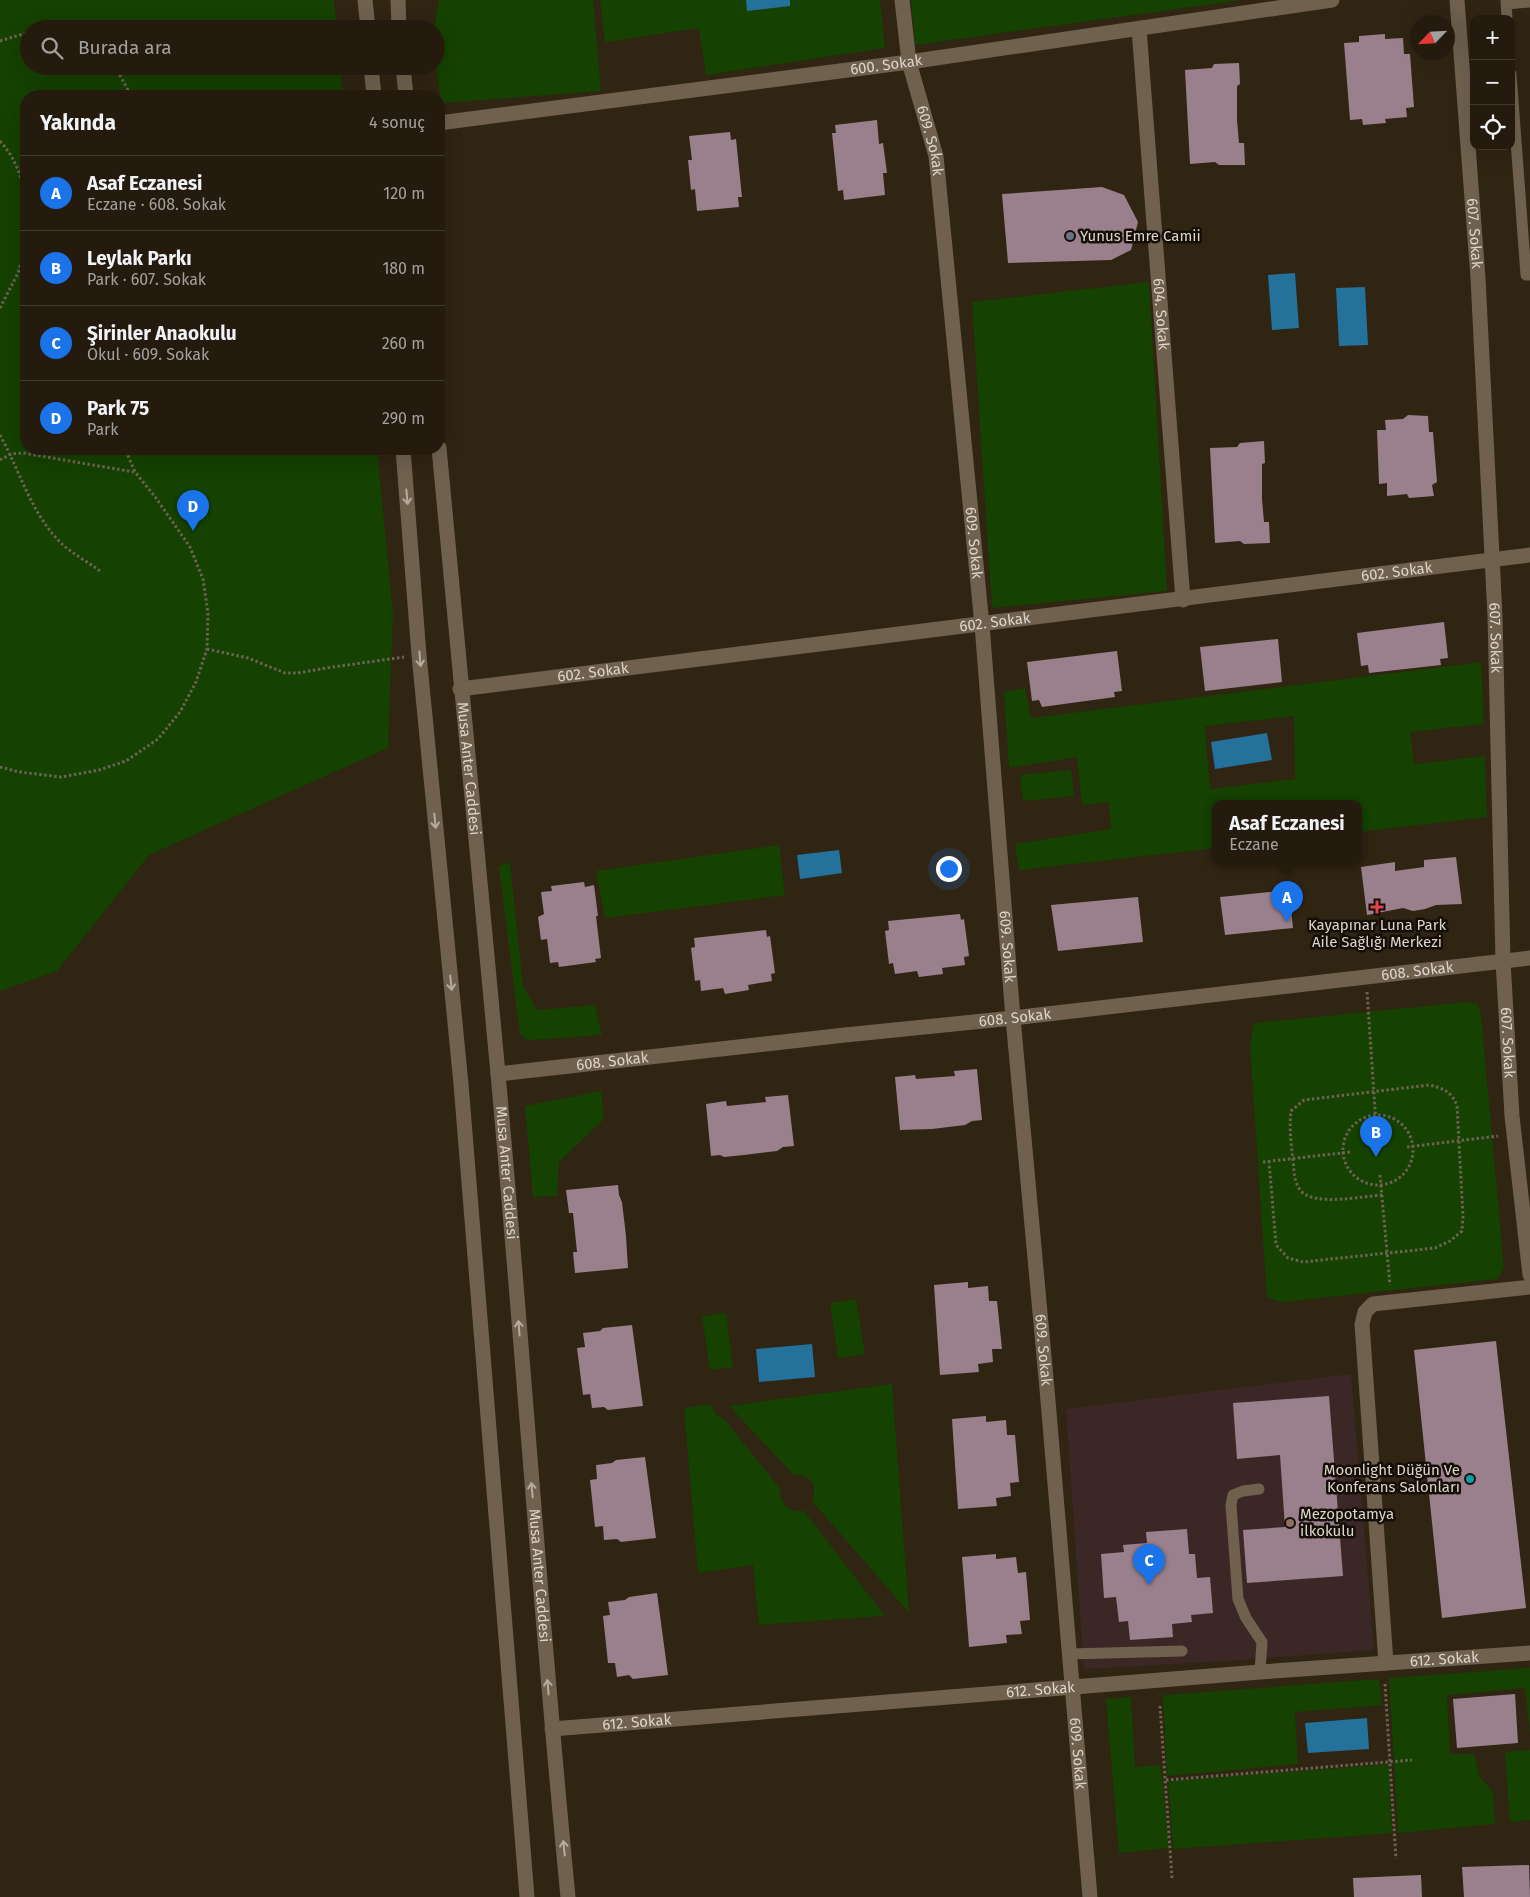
<!DOCTYPE html>
<html lang="tr">
<head>
<meta charset="utf-8">
<style>
  :root { --surface:#241b0e; --page:#2c2417; --text:#f1f3f6; --muted:#a3a19e; --line:#41392e; --accent:#1a73e8 }
  body { margin:0; font-family:"Fira Sans",sans-serif; background:var(--page); color:var(--text) }
  .controls { position:absolute; right:15px; top:15px; display:grid; overflow:hidden; border-radius:10px; box-shadow:0 5px 20px #0002 }
  .controls button { width:45px; height:45px; display:grid; place-items:center; padding:0; border:0; border-bottom:1px solid var(--line); background:var(--surface); color:var(--text); font:25px sans-serif }
  .compass { position:absolute; left:1410px; top:15px; width:45px; height:45px; border-radius:50%; background:var(--surface); box-shadow:0 5px 20px #0002; rotate:245deg }
  .you { position:absolute; left:948px; top:868px; width:18px; height:18px; margin:-12px; border:4px solid #fff; border-radius:50%; background:#1a73e8; box-shadow:0 0 0 8px #1a73e833 }
  .badge { display:grid; place-items:center; width:32px; height:32px; border-radius:50%; background:var(--accent); color:#fff; font-size:16px; font-weight:700 }
  .pin { position:absolute; translate:-50% -41px; filter:drop-shadow(0 1px 2px #0008) }
  .pin::after { content:''; position:absolute; top:26px; width:18px; height:15px; background:inherit; clip-path:polygon(0 0,100% 0,50% 100%) }
  .popup { position:absolute; left:1212px; top:800px; width:150px; height:65px; box-sizing:border-box; display:grid; place-content:center; border-radius:10px; background:var(--surface); filter:drop-shadow(0 1px 4px #0005); font-size:16px; white-space:nowrap; color:var(--muted) }
  .popup b { font-size:19px; color:var(--text) }
  .popup::after { content:''; position:absolute; left:50%; top:100%; margin-left:-10px; border:10px solid transparent; border-top-color:var(--surface) }
  .list { margin:0; padding:0; list-style:none }
  h2 { display:flex; justify-content:space-between; align-items:center; height:65px; margin:0; padding:0 20px; font-size:21px }
  h2 small { font-size:16px; font-weight:400; color:var(--muted) }
  .list li { display:grid; grid-template-columns:32px 1fr auto; gap:15px; align-items:center; box-sizing:border-box; height:75px; padding:0 20px; border-top:1px solid var(--line) }
  .list b { display:block; font-size:19px; white-space:nowrap }
  .list p { margin:0; font-size:16px; white-space:nowrap; color:var(--muted) }
  .list em { font-size:16px; font-style:normal; color:var(--muted) }
  .icon { flex:none; width:28px; height:28px; fill:none; stroke:currentColor; stroke-width:2; stroke-linecap:round; stroke-linejoin:round }
  .map { position:relative; flex:none; width:1530px; height:1897px; overflow:hidden }
  .search { position:absolute; background:var(--surface); box-shadow:0 5px 20px #0002; left:20px; top:20px; width:425px; height:55px; display:flex; align-items:center; gap:12px; box-sizing:border-box; padding:0 18px; border-radius:28px; color:var(--muted); font-size:19px }
  .panel { position:absolute; background:var(--surface); box-shadow:0 5px 20px #0002; left:20px; top:90px; width:425px; height:365px; border-radius:20px }
  .map>svg:first-child { display:block }
</style>
</head>
<body>
<div class="map">
<svg width="1530" height="1897" viewBox="0 0 1530 1897">
  <rect width="100%" height="100%" fill="#302413"/>
  <path fill="#3b2826" d="M1351,1374L1374,1650L1226,1661L1084,1669L1066,1409Z"/>
  <path fill="#154101" fill-rule="evenodd" d="M0,0H334L337,29H29V66H340L343,96H26V449H377L393,614L388,748L149,855L57,971L0,991Z
    M439,0H593L601,91L441,103L436,62V29H434Z
    M600,0H880L885,48L706,75L699,28L605,42Z
    M911,0H1242L915,45Z
    M1149,282L1167,591L992,608L972,302Z
    M1481,662L1484,724L1410,732L1414,764L1485,756L1487,817L1358,832V803H1216V848L1019,870L1015,844L1111,829L1109,802L1082,805L1077,757L1009,768L1004,692L1025,688L1031,718ZM1294,716L1295,779L1210,789L1205,726Z
    M1071,770L1074,796L1023,801L1020,775Z
    M779,845L785,895L605,918L596,871Z
    M510,862L523,986L537,1010L595,1005L602,1035L533,1040L525,1039L520,1034L499,866Z
    M1467,1002L1478,1004L1481,1015L1504,1268L1498,1279L1282,1302L1267,1298L1250,1046L1254,1023Z
    M601,1091L604,1119L559,1162L557,1196L533,1197L525,1106Z
    M856,1299L865,1354L838,1358L830,1303Z
    M726,1313L733,1367L710,1370L702,1316Z
    M892,1384L909,1613L813,1502C816,1481 813,1477 793,1474L729,1406Z
    M711,1404L716,1415L725,1420L779,1487C782,1503 785,1512 804,1511L885,1616L759,1625L753,1565L698,1573L684,1408Z
    M1530,1668V1733L1525,1688L1447,1695L1450,1754H1474L1480,1777L1493,1792L1495,1824L1398,1833L1389,1678Z
    M1379,1679L1382,1705L1295,1712L1298,1764L1167,1776L1163,1695Z
    M1131,1697L1135,1767L1161,1765L1169,1848L1119,1853L1106,1699Z
    M1530,1750V1820L1510,1822L1505,1752Z
    M1389,1764L1392,1833L1173,1849L1168,1781Z"/>
  <path fill="#24719b" d="M746,0H790V6L747,11Z
    M1295,273L1299,328L1272,330L1268,275Z
    M1365,287L1368,345L1339,346L1336,288Z
    M1267,733L1272,760L1215,769L1211,742Z
    M839,850L842,873L800,879L797,855Z
    M812,1344L815,1377L759,1382L756,1349Z
    M1367,1718L1369,1749L1308,1753L1305,1723Z"/>
  <path fill="#99808c" d="M1385,34V39L1403,38L1404,54H1410L1414,107L1406,108L1407,117L1385,119L1386,123L1363,125L1362,119L1350,120L1344,43L1359,42V36Z
    M1239,63L1240,84L1237,86V120L1239,143H1244L1245,165H1219L1215,162L1190,164L1185,70L1212,68L1214,64Z
    M877,120L879,144L883,143L887,173H883L885,195L844,200L843,190L838,191L832,133H836L835,125Z
    M730,132L731,140L736,139L742,197H738L739,207L697,211L695,189L691,190L688,160H692L689,136Z
    M1102,187L1124,195L1138,222L1131,250L1111,260L1008,263L1002,194Z
    M1408,415L1428,416L1429,432H1433L1437,482L1432,485L1434,496L1409,498L1407,494L1387,496V483L1379,484L1377,430H1386L1385,420L1403,419Z
    M1264,441L1265,463L1262,464V499L1264,522H1269L1270,543L1244,544L1240,541L1215,543L1210,448L1237,447L1240,443Z
    M1444,622L1448,658L1440,659L1441,665L1369,673L1368,665L1361,666L1357,633Z
    M1278,639L1282,682L1205,691L1200,647Z
    M1117,651L1122,691L1114,692L1115,697L1042,707L1039,700L1032,701L1027,662Z
    M1456,857L1462,904L1436,905L1425,909L1413,911L1403,908L1367,915L1361,867L1395,862V871L1424,867V860Z
    M584,882L585,887L594,885L598,916H596L601,958L595,959L596,962L559,967L558,962L550,963L547,939L541,940L538,917L544,914L541,892L552,891L551,886Z
    M1289,890L1293,928L1225,935L1220,897Z
    M1138,897L1143,942L1058,951L1051,905Z
    M960,914L961,920L964,919L969,956L964,957L965,965L942,968L943,974L919,977L917,971L895,974L893,963L889,964L885,931L889,930L888,921Z
    M766,930L767,937L770,936L775,973L771,974L772,981L748,985L749,990L725,994L723,988L701,991L700,980L695,981L691,948L695,947L694,938Z
    M977,1069L982,1120L972,1121L965,1125L932,1129L900,1130L895,1077L915,1075L916,1079L955,1076L954,1071Z
    M788,1095L794,1146L783,1147L777,1151L744,1155L724,1157L720,1155L711,1156L706,1104L726,1101L727,1106L766,1102L765,1097Z
    M618,1185L619,1195L622,1202L626,1236L628,1268L575,1273L573,1252H577L573,1213H569L566,1190Z
    M968,1282V1288L988,1286L989,1301H997L1002,1349H992L993,1362L978,1364L979,1372L940,1375L934,1285Z
    M632,1325L643,1406L608,1410L604,1407L592,1408L590,1394L583,1395L577,1348L585,1347L583,1333L600,1331L603,1328Z
    M1496,1341L1526,1608L1442,1618L1414,1350Z
    M1329,1396L1343,1576L1247,1583L1243,1530L1285,1527L1280,1455L1237,1459L1233,1403Z
    M986,1416V1422L1006,1420L1007,1435H1015L1019,1482L1010,1483L1011,1496L996,1498L997,1506L958,1509L952,1419Z
    M645,1457L656,1538L621,1542L617,1539L604,1540L603,1526L595,1527L590,1480L597,1479L596,1465L612,1463L616,1460Z
    M1187,1529L1189,1554H1195L1197,1578L1210,1577L1213,1613L1191,1615L1192,1622L1172,1624L1173,1637L1130,1640L1128,1621L1119,1622L1116,1597L1104,1598L1101,1554L1124,1552L1123,1545L1147,1543L1146,1532Z
    M996,1554V1559L1016,1557L1018,1573L1026,1572L1030,1620L1020,1621L1022,1634L1006,1635L1007,1643L969,1647L962,1557Z
    M657,1593L668,1675L633,1679L629,1675L617,1677L615,1663H608L603,1616L610,1615L608,1602L625,1600L629,1597Z
    M1515,1694L1518,1743L1457,1748L1453,1699Z
    M1529,1865L1530,1897H1464L1462,1867Z
    M1421,1875L1422,1897H1354L1353,1878Z"/>
  <g fill="none" stroke-linecap="round" stroke-linejoin="round">
    <path stroke="#6d6253" stroke-width="3" stroke-dasharray="2.5 2.5" stroke-linecap="butt" d="M0,41L29,32
      M115,66L128,90L129,96
      M301,66L332,70
      M117,69L125,66
      M0,141C15,158 22,176 26,199
      M0,308L18,273L26,246
      M0,435C20,471 31,514 62,544C73,554 88,562 100,571
      M0,460L11,454L23,453L134,472
      M207,649L248,658L285,673H298L326,668L404,657
      M0,767L19,772L61,777L99,770L126,761L158,739L180,712L196,682L207,649L208,613L203,579L190,547L156,498L135,472L125,449
      M1367,992L1376,1123
      M1343 1150a35 35 0 1 1 70 0a35 35 0 1 1-70 0Z
      M1407,1147L1498,1136
      M1269,1161L1276,1245L1288,1258L1303,1262L1435,1248L1450,1241L1462,1231L1463,1216L1457,1106C1452,1092 1443,1088 1429,1085L1304,1100L1291,1111C1289,1128 1291,1144 1293,1160C1294,1171 1294,1181 1300,1190C1313,1207 1363,1196 1382,1195
      M1263,1162L1350,1152
      M1380,1175L1390,1285
      M1385,1684L1396,1859
      M1160,1706L1172,1878
      M1166,1780L1412,1760"/>
    <path stroke="#6f614e" stroke-width="11" d="M1506,0L1507,19
      M1506,4L1530,2
      M1511,74L1526,275H1530
      M1259,1489L1243,1491L1233,1495L1231,1505L1238,1599L1246,1618L1262,1642L1260,1672
      M1069,1654L1182,1651"/>
    <g stroke="#6f614e" stroke-width="15">
      <path id="s1" d="M902,0L909,62L936,156L982,625L1013,1018L1047,1389L1090,1897"/>
      <path id="s2" d="M1457,0L1478,278L1495,616L1503,961L1512,1116L1530,1275"/>
      <path id="s3" d="M1139,29L1183,600"/>
      <path id="s4" d="M439,123L909,62L1332,0"/>
      <path id="s5" d="M460,689L1530,555"/>
      <path id="s6" d="M498,1074L845,1035L1013,1018L1530,958"/>
      <path d="M1386,1663L1362,1324L1365,1312L1373,1304L1530,1287"/>
      <path id="s7" d="M552,1729L1260,1672L1530,1653"/>
    </g>
    <g stroke="#6f614e" stroke-width="15">
      <path d="M365,0L368,29"/>
      <path d="M398,0L399,29"/>
      <path d="M371,66L374,96"/>
      <path d="M403,66L406,96"/>
      <path id="s8" d="M439,448C457,656 479,865 498,1074C523,1348 541,1623 568,1897"/>
      <path d="M403,449L419,655L461,1084L527,1897"/>
    </g>
  </g>
  <defs><path id="oneway-shaft" d="M-6 0H5M1.5-3L5.5 0L1.5 3" fill="none" stroke-width="1.6" stroke-linecap="round" stroke-linejoin="round" transform="scale(1.25)"/></defs>
  <g stroke="#b6ac9f">
    <use href="#oneway-shaft" transform="translate(407 497) rotate(85)"/>
    <use href="#oneway-shaft" transform="translate(420 659) rotate(85)"/>
    <use href="#oneway-shaft" transform="translate(435 821) rotate(84)"/>
    <use href="#oneway-shaft" transform="translate(451 983) rotate(84)"/>
    <use href="#oneway-shaft" transform="translate(519 1328) rotate(-95)"/>
    <use href="#oneway-shaft" transform="translate(532 1490) rotate(-95)"/>
    <use href="#oneway-shaft" transform="translate(548 1687) rotate(-95)"/>
    <use href="#oneway-shaft" transform="translate(564 1848) rotate(-96)"/>
  </g>
  <circle fill="#6b7280" stroke="#140e07" stroke-width="2" cx="1070" cy="236" r="5"/>
  <path fill="#e0444e" stroke="#140e07" stroke-width="2" d="M1374.5 899.5h5v5h5v5h-5v5h-5v-5h-5v-5h5z"/>
  <circle fill="#0f9aa8" stroke="#140e07" stroke-width="2" cx="1470" cy="1479" r="5"/>
  <circle fill="#8d6e63" stroke="#140e07" stroke-width="2" cx="1290" cy="1523" r="5"/>
  <g text-anchor="middle" dominant-baseline="central" stroke-width="5" stroke-linejoin="round" paint-order="stroke">
    <g font-size="15" fill="#ddd5cb" stroke="#140e07">
      <text stroke="none"><textPath href="#s4" startOffset="451">600. Sokak</textPath></text>
      <text stroke="none"><textPath href="#s1" startOffset="144">609. Sokak</textPath></text>
      <text stroke="none"><textPath href="#s2" startOffset="234">607. Sokak</textPath></text>
      <text stroke="none"><textPath href="#s3" startOffset="286">604. Sokak</textPath></text>
      <text stroke="none"><textPath href="#s1" startOffset="549">609. Sokak</textPath></text>
      <text stroke="none"><textPath href="#s5" startOffset="944">602. Sokak</textPath></text>
      <text stroke="none"><textPath href="#s5" startOffset="539">602. Sokak</textPath></text>
      <text stroke="none"><textPath href="#s2" startOffset="639">607. Sokak</textPath></text>
      <text stroke="none"><textPath href="#s5" startOffset="134">602. Sokak</textPath></text>
      <text stroke="none"><textPath href="#s8" startOffset="322">Musa Anter Caddesi</textPath></text>
      <text stroke="none"><textPath href="#s1" startOffset="954">609. Sokak</textPath></text>
      <text stroke="none"><textPath href="#s6" startOffset="925">608. Sokak</textPath></text>
      <text stroke="none"><textPath href="#s6" startOffset="520">608. Sokak</textPath></text>
      <text stroke="none"><textPath href="#s2" startOffset="1044">607. Sokak</textPath></text>
      <text stroke="none"><textPath href="#s6" startOffset="115">608. Sokak</textPath></text>
      <text stroke="none"><textPath href="#s8" startOffset="728">Musa Anter Caddesi</textPath></text>
      <text stroke="none"><textPath href="#s1" startOffset="1359">609. Sokak</textPath></text>
      <text stroke="none"><textPath href="#s8" startOffset="1132">Musa Anter Caddesi</textPath></text>
      <text stroke="none"><textPath href="#s7" startOffset="895">612. Sokak</textPath></text>
      <text stroke="none"><textPath href="#s7" startOffset="490">612. Sokak</textPath></text>
      <text stroke="none"><textPath href="#s7" startOffset="85">612. Sokak</textPath></text>
      <text stroke="none"><textPath href="#s1" startOffset="1764">609. Sokak</textPath></text>
    </g>
    <g font-size="15" fill="#ddd5cb" stroke="#140e07" text-anchor="start">
      <text x="1080" y="236">Yunus Emre Camii</text>
      <text x="1377" y="925" text-anchor="middle">Kayapınar Luna Park<tspan x="1377" dy="17">Aile Sağlığı Merkezi</tspan></text>
      <text x="1460" y="1470" text-anchor="end">Moonlight Düğün Ve<tspan x="1460" dy="17">Konferans Salonları</tspan></text>
      <text x="1300" y="1514">Mezopotamya<tspan x="1300" dy="17">ilkokulu</tspan></text>
    </g>
  </g>
</svg>
<div class="controls">
<button>+</button>
<button>−</button>
<button><svg class="icon" aria-label="locate" viewBox="0 0 24 24"><circle cx="12" cy="12" r="6"/><path d="M12 2v4M12 18v4M2 12h4M18 12h4"/></svg></button>
</div>
<svg class="compass" viewBox="-18 -18 36 36"><path d="M0-13l5 13h-10z" fill="#e53935"/><path d="M0 13l5-13h-10z" fill="#a3a19e"/></svg>
<div class="you"></div>
<div class="pin badge" style="left:1287px;top:922px">A</div>
<div class="popup"><b>Asaf Eczanesi</b>Eczane</div>
<div class="pin badge" style="left:1376px;top:1157px">B</div>
<div class="pin badge" style="left:1149px;top:1585px">C</div>
<div class="pin badge" style="left:193px;top:531px">D</div>
<div class="search"><svg class="icon" aria-label="search" viewBox="0 0 24 24"><circle cx="10" cy="10" r="6"/><path d="M15 15l6 6"/></svg>Burada ara</div>
<section class="panel">
<h2>Yakında<small>4 sonuç</small></h2>
<ul class="list">
<li><span class="badge">A</span><div><b>Asaf Eczanesi</b><p>Eczane · 608. Sokak</p></div><em>120 m</em></li>
<li><span class="badge">B</span><div><b>Leylak Parkı</b><p>Park · 607. Sokak</p></div><em>180 m</em></li>
<li><span class="badge">C</span><div><b>Şirinler Anaokulu</b><p>Okul · 609. Sokak</p></div><em>260 m</em></li>
<li><span class="badge">D</span><div><b>Park 75</b><p>Park</p></div><em>290 m</em></li>
</ul>
</section>
</div>
</body>
</html>
